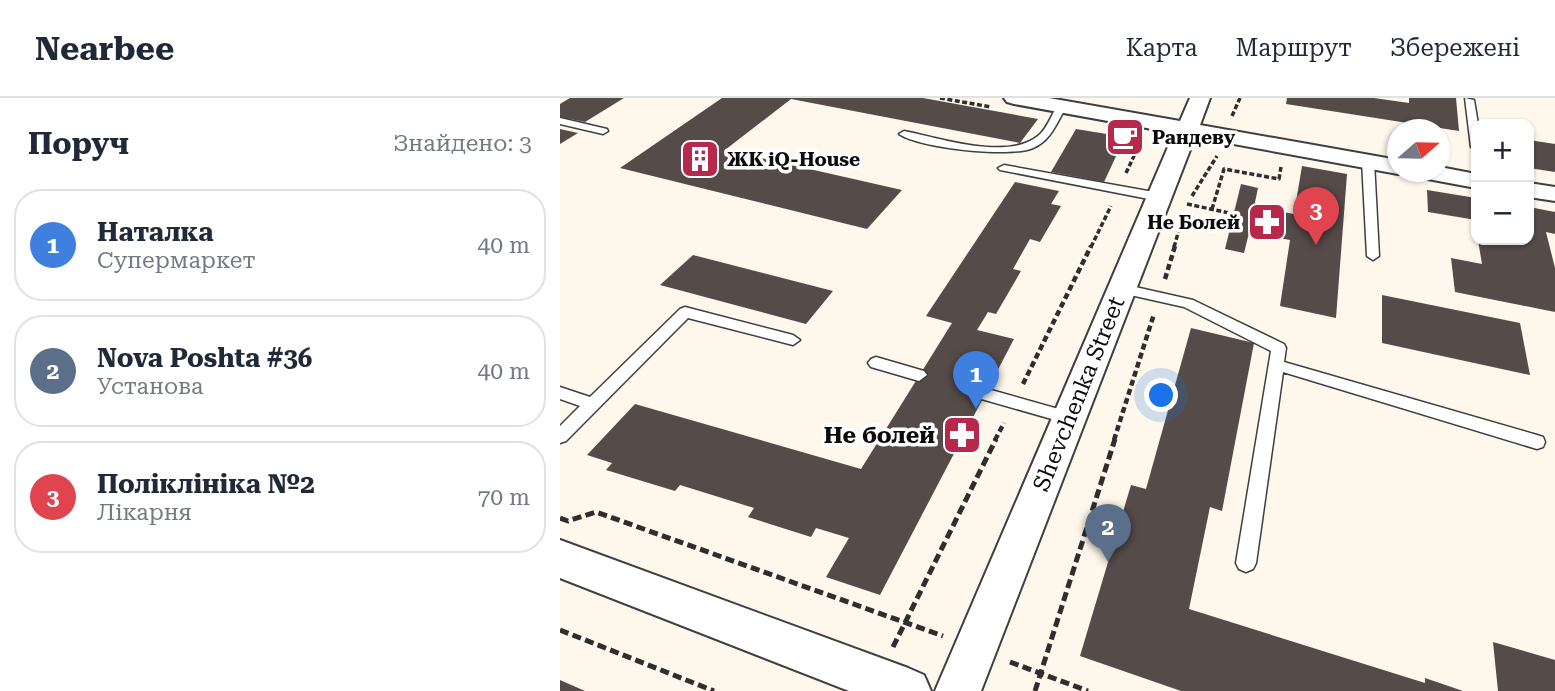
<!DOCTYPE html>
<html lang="uk">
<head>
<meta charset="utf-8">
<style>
  :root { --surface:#fff; --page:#f2f2f3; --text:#1f2937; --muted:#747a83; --line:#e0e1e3; --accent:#b7294c }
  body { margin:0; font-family:"Roboto Serif",serif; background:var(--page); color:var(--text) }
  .controls { position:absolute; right:21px; top:21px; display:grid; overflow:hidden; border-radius:14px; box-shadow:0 2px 5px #0004 }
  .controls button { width:63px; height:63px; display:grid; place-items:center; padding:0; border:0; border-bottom:2px solid var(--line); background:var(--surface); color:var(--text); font:35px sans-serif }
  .compass { position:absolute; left:827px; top:21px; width:63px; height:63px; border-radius:50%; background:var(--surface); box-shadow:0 2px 5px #0004; rotate:70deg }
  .you { position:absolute; left:602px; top:298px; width:24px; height:24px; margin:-18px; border:5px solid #fff; border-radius:50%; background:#1a73e8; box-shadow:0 0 0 10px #1a73e833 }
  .badge { display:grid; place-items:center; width:46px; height:46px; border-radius:50%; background:var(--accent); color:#fff; font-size:23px; font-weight:700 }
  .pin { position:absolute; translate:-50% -58px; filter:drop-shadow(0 2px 4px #0008) }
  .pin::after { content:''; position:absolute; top:37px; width:24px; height:21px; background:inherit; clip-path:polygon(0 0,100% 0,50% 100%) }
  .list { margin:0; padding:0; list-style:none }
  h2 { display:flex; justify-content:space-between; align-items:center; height:91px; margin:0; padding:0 28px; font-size:30px }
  h2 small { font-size:23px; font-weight:400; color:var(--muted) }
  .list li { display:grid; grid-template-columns:46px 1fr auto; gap:21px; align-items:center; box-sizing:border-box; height:112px; margin:0 14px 14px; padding:0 14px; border:2px solid var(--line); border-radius:28px }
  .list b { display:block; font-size:26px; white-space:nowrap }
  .list p { margin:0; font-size:23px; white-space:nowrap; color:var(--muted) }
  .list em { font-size:23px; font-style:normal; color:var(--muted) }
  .map { position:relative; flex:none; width:995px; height:593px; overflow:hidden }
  header { display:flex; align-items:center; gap:42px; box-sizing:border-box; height:98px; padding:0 35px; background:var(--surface); border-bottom:2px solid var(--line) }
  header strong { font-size:33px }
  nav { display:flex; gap:38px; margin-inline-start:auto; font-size:24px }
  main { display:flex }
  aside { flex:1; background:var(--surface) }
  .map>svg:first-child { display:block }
</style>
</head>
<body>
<header>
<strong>Nearbee</strong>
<nav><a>Карта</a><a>Маршрут</a><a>Збережені</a></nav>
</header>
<main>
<aside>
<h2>Поруч<small>Знайдено: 3</small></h2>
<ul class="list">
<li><span class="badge" style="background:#3f7fe0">1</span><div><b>Наталка</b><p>Супермаркет</p></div><em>40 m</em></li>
<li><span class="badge" style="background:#5c6f8a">2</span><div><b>Nova Poshta #36</b><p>Установа</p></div><em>40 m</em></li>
<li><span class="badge" style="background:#e0444e">3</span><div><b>Поліклініка №2</b><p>Лікарня</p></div><em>70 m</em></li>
</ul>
</aside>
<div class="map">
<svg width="995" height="593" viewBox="0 0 995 593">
  <rect width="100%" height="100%" fill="#fef7ec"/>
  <path fill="#554b49" d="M10,0H64L25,24L0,19V6Z
    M162,0H363L478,21L460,45L231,1L165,52L342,92L307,131L60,70Z
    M727,0H814L849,5V0H896L899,33L726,6Z
    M0,31L18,35L0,46Z
    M516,31L565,39L544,84L491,74Z
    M969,42L995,46V74L969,70Z
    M742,68L787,76L776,220L720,208L730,142L689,135L684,155L665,151L681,86L698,90L694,109L734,116Z
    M455,84L499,93L491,106L501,108L480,144L470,141L453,171L461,173L436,216L428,214L417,232L454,241L320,497L266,479L289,440L256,430L251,439L188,419L194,410L120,387L115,393L46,372L52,365L27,357L75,306L301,371L392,225L366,218Z
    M867,92L916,100V122L868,114Z
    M969,109L995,114V136L986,134L995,170V214L895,194L891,160L922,166L918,142H969Z
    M133,157L273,193L246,226L100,187Z
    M822,197L960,225L970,277L822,245Z
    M631,230L694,245L662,413L650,409L629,511L865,585V580L903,593H621L520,558L571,387L586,391Z
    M933,544L995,562V593H938Z
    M0,582L25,593H0Z"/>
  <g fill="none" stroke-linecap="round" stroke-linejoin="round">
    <defs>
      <path id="lane" d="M905,0L914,2L918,26L916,52L911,49Z
        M502,5L507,8C497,23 492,42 473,50C450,60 359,50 339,36L344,33C380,40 447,63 478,38C487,31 492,16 498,6Z
        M0,20L47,31L48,33L43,36L0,26Z
        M808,60L814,63L819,158L813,162L807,158L802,63Z
        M444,67L599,95L605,99L599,103L440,72L438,70Z
        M562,186L633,202L724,246L726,250L724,264L977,337L983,339L985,344L983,349L977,351L723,274L696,465L693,471L686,474L679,471L676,465L711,253L624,209L557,194L555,191Z
        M125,209L233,237L240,242L233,247L128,220L6,343L0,345V328L20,308L0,301V289L30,299L120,211Z
        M316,259L364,273L367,277L359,283L311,269L308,265L311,261Z
        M424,290L509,314L515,315L517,320L515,325L509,326L418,300L416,296L418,292Z"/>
      <path id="street" d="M444,0H489L620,23L630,0H650L640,27L838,62V74H847L838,76L635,39L421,593H375L614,35L454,6L447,4Z
        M880,69L916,76V90L857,79L853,74H880Z
        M969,85L995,89V103L969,99Z
        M0,442L348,570L364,577L371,593H289L0,480Z"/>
    </defs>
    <use href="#lane" stroke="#3f3f3f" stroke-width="3"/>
    <use href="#street" stroke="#3f3f3f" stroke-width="4"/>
    <path stroke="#2e2e2e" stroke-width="3.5" stroke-dasharray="5 2.5" stroke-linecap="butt" d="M380,0L431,9
      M672,18L680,0
      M566,75L580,45
      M632,98L657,58
      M627,106L674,116
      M652,111L664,71L719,81L721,69
      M531,149L551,108
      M614,149L619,132"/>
    <path stroke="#2e2e2e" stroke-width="4.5" stroke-dasharray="6 3.5" stroke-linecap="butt" d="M605,181L615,148
      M463,286L531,148
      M435,342L444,325
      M554,342L594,216"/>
    <path stroke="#2e2e2e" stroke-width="5" stroke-dasharray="9 4.5" stroke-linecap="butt" d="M0,420L8,423L36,414L383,538
      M0,532L154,593
      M333,549L436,341
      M450,564L528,593
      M475,593L555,341"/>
    <use href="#lane" fill="#fff" fill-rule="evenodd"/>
    <use href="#street" fill="#fff" fill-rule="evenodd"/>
  </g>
  <defs>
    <symbol id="cafe-square" viewBox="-11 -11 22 22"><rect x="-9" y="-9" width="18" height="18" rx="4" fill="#b7294c" stroke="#fff"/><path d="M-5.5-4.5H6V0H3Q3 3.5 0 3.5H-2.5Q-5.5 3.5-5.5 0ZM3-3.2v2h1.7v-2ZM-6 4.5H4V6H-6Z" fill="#fff"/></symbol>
    <symbol id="building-square" viewBox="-11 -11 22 22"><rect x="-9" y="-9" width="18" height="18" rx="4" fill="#b7294c" stroke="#fff"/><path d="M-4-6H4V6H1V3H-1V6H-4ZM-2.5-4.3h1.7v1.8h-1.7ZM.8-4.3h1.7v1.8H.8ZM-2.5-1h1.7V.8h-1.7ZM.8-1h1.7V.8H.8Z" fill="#fff"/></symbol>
    <symbol id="pharmacy-square" viewBox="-11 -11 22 22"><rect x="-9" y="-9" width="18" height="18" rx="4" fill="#b7294c" stroke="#fff"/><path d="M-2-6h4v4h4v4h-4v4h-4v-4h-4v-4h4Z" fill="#fff"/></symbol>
  </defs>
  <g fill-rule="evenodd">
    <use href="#cafe-square" x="543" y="17" width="44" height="44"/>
    <use href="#building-square" x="118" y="39" width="44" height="44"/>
    <use href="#pharmacy-square" x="685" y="102" width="44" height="44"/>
    <use href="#pharmacy-square" x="380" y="315" width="44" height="44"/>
  </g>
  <g text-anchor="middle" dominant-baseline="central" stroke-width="7" stroke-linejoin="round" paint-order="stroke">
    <g font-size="19" font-weight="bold" fill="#0c0c0c" stroke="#fff" text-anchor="start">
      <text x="592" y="39">Рандеву</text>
      <text x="167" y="61">ЖК iQ-House</text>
      <text x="680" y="124" text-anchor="end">Не Болей</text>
    </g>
    <g font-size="23" fill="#0c0c0c" stroke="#fff">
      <text transform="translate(519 296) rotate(-68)">Shevchenka Street</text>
    </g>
    <g font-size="23" font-weight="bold" fill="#0c0c0c" stroke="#fff" text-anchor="end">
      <text x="375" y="337">Не болей</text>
    </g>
  </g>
</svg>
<div class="controls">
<button>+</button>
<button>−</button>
</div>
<svg class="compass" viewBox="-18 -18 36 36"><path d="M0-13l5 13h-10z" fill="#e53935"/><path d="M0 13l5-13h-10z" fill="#747a83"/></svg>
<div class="you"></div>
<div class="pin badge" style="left:416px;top:311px;background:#3f7fe0">1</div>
<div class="pin badge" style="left:548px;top:464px;background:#5c6f8a">2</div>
<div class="pin badge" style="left:756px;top:147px;background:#e0444e">3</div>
</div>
</main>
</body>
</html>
